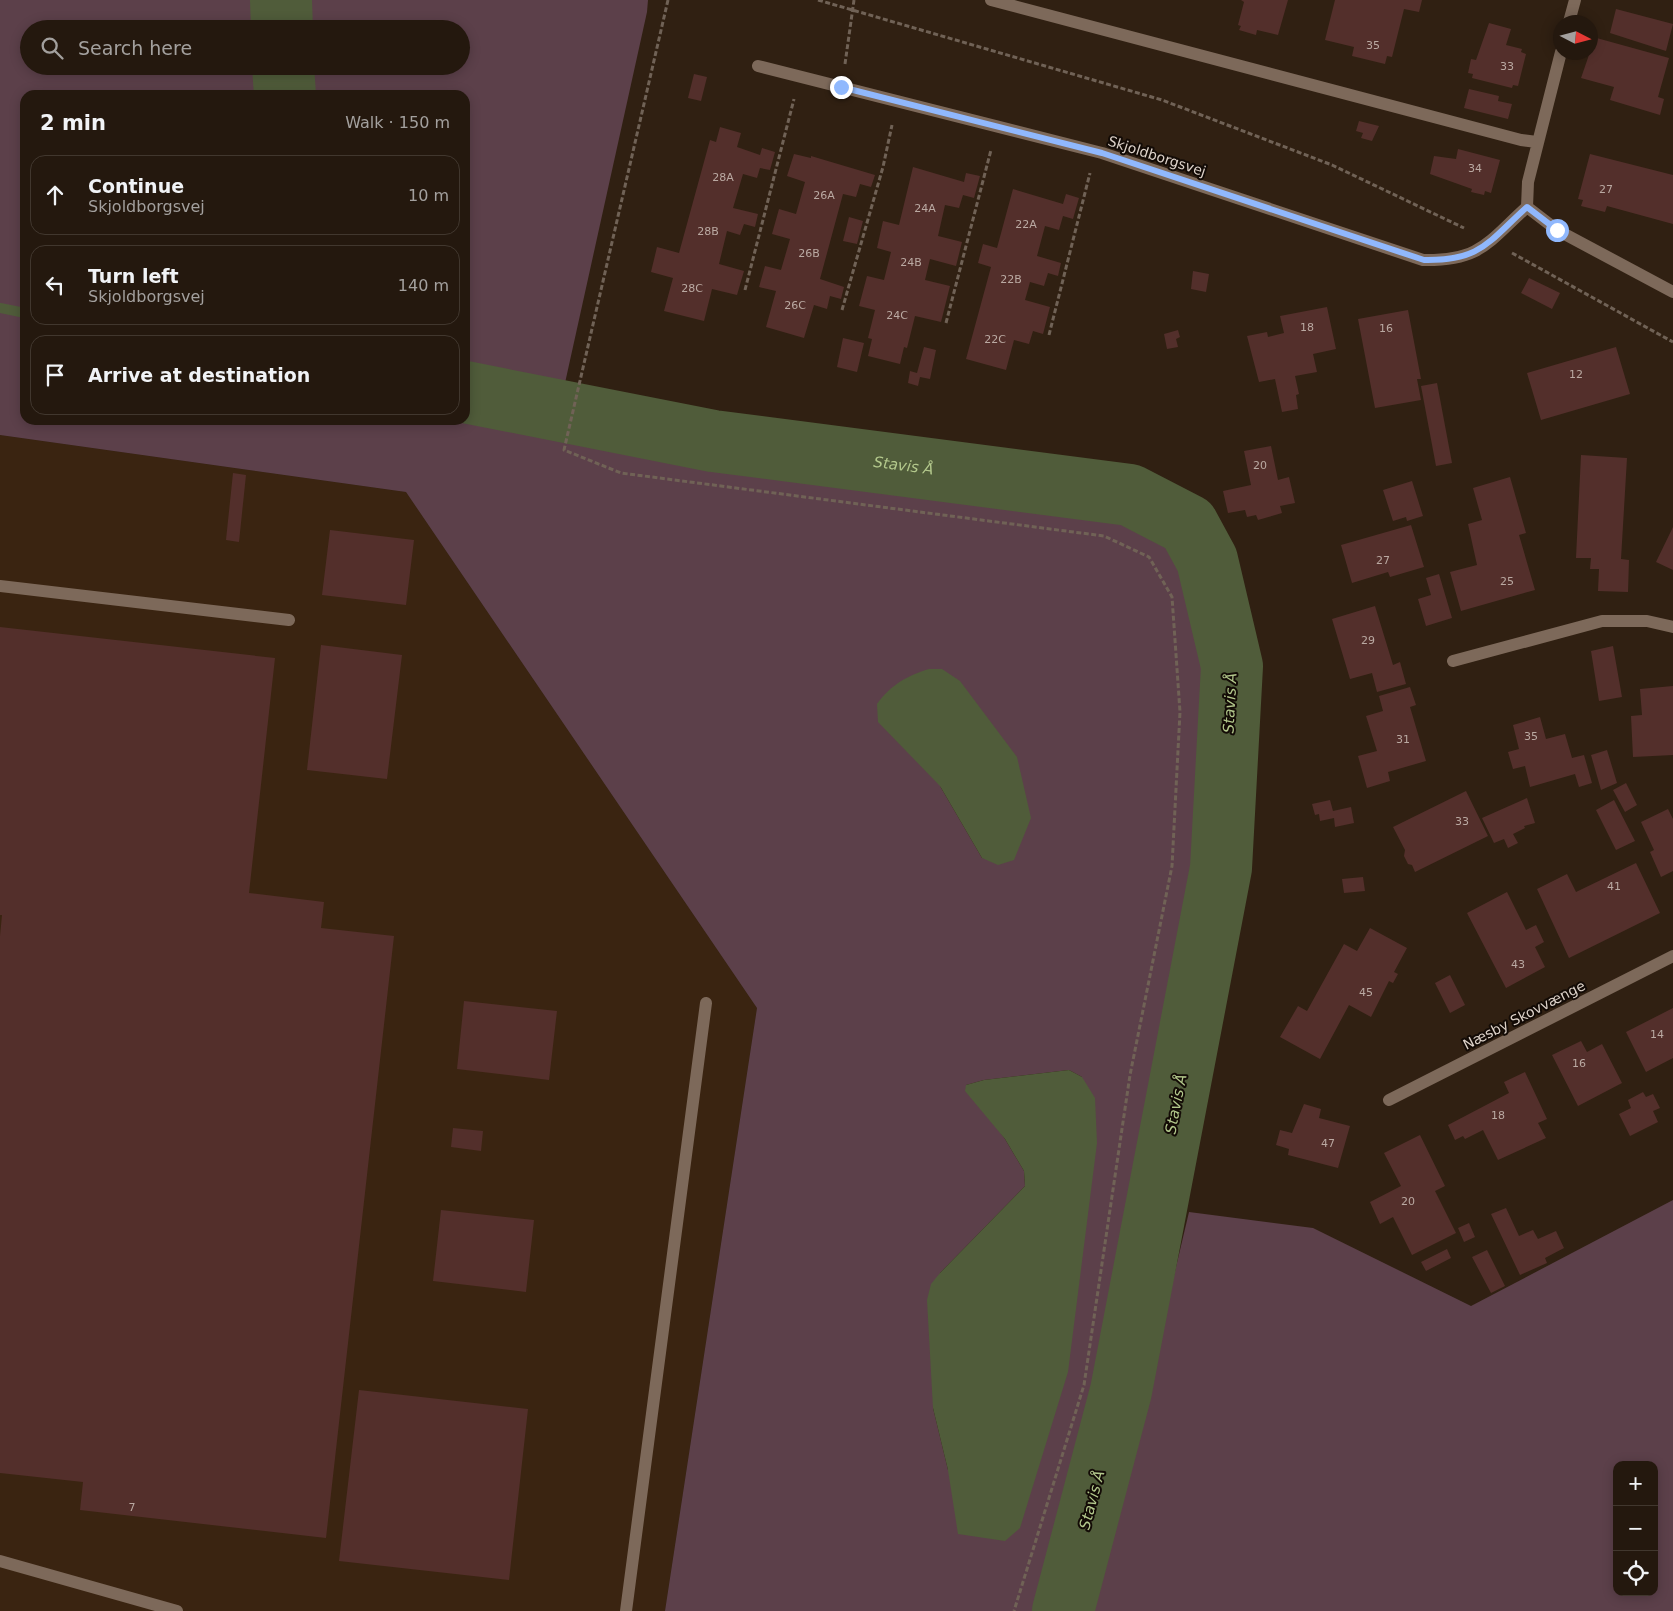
<!DOCTYPE html>
<html lang="en">
<head>
<meta charset="utf-8">
<style>
  :root { --surface:#24180e; --page:#2c2117; --text:#f1f3f6; --muted:#a3a09e; --line:#41372e }
  body { margin:0; font-family:"DejaVu Sans",sans-serif; background:var(--page); color:var(--text) }
  .controls { position:absolute; right:15px; bottom:15px; display:grid; overflow:hidden; border-radius:10px; box-shadow:0 2px 12px #0003 }
  .controls button { width:45px; height:45px; display:grid; place-items:center; padding:0; border:0; border-bottom:1px solid var(--line); background:var(--surface); color:var(--text); font:25px sans-serif }
  .compass { position:absolute; left:1553px; top:15px; width:45px; height:45px; border-radius:50%; background:var(--surface); box-shadow:0 2px 12px #0003; rotate:96deg }
  .stop { position:absolute; width:15px; height:15px; margin:-11px; border:4px solid #90b8fd; border-radius:50%; background:#fff }
  .stop.end { background:#90b8fd; border-color:#fff; box-shadow:0 1px 5px #0008 }
  .list { margin:0; padding:0; list-style:none }
  h2 { display:flex; justify-content:space-between; align-items:center; height:65px; margin:0; padding:0 20px; font-size:21px }
  h2 small { font-size:16px; font-weight:400; color:var(--muted) }
  .list li { display:grid; grid-template-columns:32px 1fr auto; gap:15px; align-items:center; box-sizing:border-box; height:80px; margin:0 10px 10px; padding:0 10px; border:1px solid var(--line); border-radius:15px }
  .list b { display:block; font-size:19px; white-space:nowrap }
  .list p { margin:0; font-size:16px; white-space:nowrap; color:var(--muted) }
  .list em { font-size:16px; font-style:normal; color:var(--muted) }
  .icon { flex:none; width:28px; height:28px; fill:none; stroke:currentColor; stroke-width:2; stroke-linecap:round; stroke-linejoin:round }
  .map { position:relative; flex:none; width:1673px; height:1611px; overflow:hidden }
  .search { position:absolute; background:var(--surface); box-shadow:0 2px 12px #0003; left:20px; top:20px; width:450px; height:55px; display:flex; align-items:center; gap:12px; box-sizing:border-box; padding:0 18px; border-radius:28px; color:var(--muted); font-size:19px }
  .panel { position:absolute; background:var(--surface); box-shadow:0 2px 12px #0003; left:20px; top:90px; width:450px; height:335px; border-radius:15px }
  .map>svg:first-child { display:block }
</style>
</head>
<body>
<div class="map">
<svg width="1673" height="1611" viewBox="0 0 1673 1611">
  <rect width="100%" height="100%" fill="#302012"/>
  <path fill="#3a2411" d="M0,435L406,492L757,1008L665,1611H0Z"/>
  <path fill="#5c404a" fill-rule="evenodd" d="M0,0H255L257,29H29V66H259L261,95H25V420H465V414L498,422L1061,500L1113,512L1153,526L1185,546L1200,577L1211,649L1210,709L1191,909L1119,1302L1090,1437L1036,1611H665L757,1008L406,492L0,435ZM894,740L1014,860L982,858L940,786ZM1069,1070L1082,1077L948,1470L933,1408L940,1273L1025,1186L1024,1171L1005,1139L966,1085L984,1080Z
    M309,0H648L647,12L565,383L465,371V95H311V66H461V29H310Z
    M1673,1200V1611H1088L1139,1424L1189,1212L1313,1228L1471,1306ZM1617,1465H1654V1592H1617Z"/>
  <path fill="#505c3a" d="M929,669H942L960,681L1017,757L1031,818L1014,860L998,865L982,858L940,786L878,722L877,704C891,685 906,676 929,669Z
    M1069,1070L1082,1077L1095,1098L1097,1143L1068,1372L1020,1528L1005,1541L958,1534L948,1470L933,1408L927,1300L931,1284L940,1273L1025,1186L1024,1171L1005,1139L965,1091L966,1085L984,1080Z"/>
  <g fill="none" stroke-linecap="round" stroke-linejoin="round">
    <path stroke="#505c3a" stroke-width="10" d="M0,308L25,313"/>
    <g stroke="#505c3a" stroke-width="62">
      <path d="M281,0L282,29"/>
      <path d="M283,66L285,95"/>
      <path id="s1" d="M465,392L713,441L1130,495L1188,525L1207,560L1232,666L1221,868L1121,1391L1063,1611"/>
    </g>
  </g>
  <path fill="#532f2b" d="M1241,0H1288L1278,35L1257,30L1256,35L1239,30L1241,26L1238,25L1244,2Z
    M1335,0H1422L1419,12L1404,9L1392,57L1387,56L1385,64L1352,56L1354,47L1325,40Z
    M1616,9L1673,24L1666,51L1610,33Z
    M1489,23L1511,29L1506,45L1522,49L1521,52L1526,54L1518,86L1513,85L1512,88L1472,78L1473,74L1468,73L1471,59L1476,60Z
    M1593,37L1669,58L1658,97L1664,99L1660,115L1610,100L1614,87L1581,78L1590,52Z
    M694,74L707,77L701,101L688,98Z
    M1469,89L1499,96L1498,101L1512,104L1508,119L1464,108Z
    M1359,121L1379,126L1372,141L1361,138L1363,133L1356,131Z
    M720,127L741,133L737,147L760,155L762,148L775,152L770,170L760,168L757,178L743,174L733,208L758,214L755,227L744,224L740,235L727,231L719,264L744,271L737,295L712,289L704,321L664,311L673,278L651,272L657,247L679,253L710,140L716,142Z
    M1458,149L1500,160L1491,193L1485,191L1484,195L1471,192L1472,189L1430,174L1434,156L1456,159Z
    M794,154L811,158V156L875,175L871,187L860,184L856,197L843,194L820,279L844,287L841,299L830,296L827,309L814,305L804,338L766,327L776,291L759,287L765,266L781,270L790,239L772,234L779,209L796,214L805,182L787,176Z
    M1590,154L1673,175V224L1607,206L1605,212L1581,206L1583,200L1578,199Z
    M913,167L964,182L966,173L980,176L974,198L963,195L959,208L945,205L938,236L962,242L956,266L930,259L925,280L950,286L941,322L915,316L907,348L904,347L900,364L868,356L872,339L868,338L875,310L859,306L867,276L884,280L891,252L877,248L883,221L899,225Z
    M1013,189L1063,204L1066,194L1079,198L1073,219L1063,216L1059,230L1045,226L1037,256L1061,263L1058,276L1048,273L1044,286L1030,282L1025,300L1050,307L1043,334L1033,331L1029,344L1014,340L1006,370L966,359L991,267L978,263L983,244L997,248Z
    M849,217L863,221L857,244L843,241Z
    M1193,271L1209,274L1206,292L1191,289Z
    M1529,278L1560,293L1552,309L1521,293Z
    M1327,307L1336,349L1313,354L1317,372L1295,376L1299,394L1296,395L1298,409L1282,412L1275,379L1259,382L1247,336L1267,332L1268,337L1284,333L1280,316Z
    M1408,310L1421,379H1417L1421,400L1375,408L1358,319Z
    M1178,330L1180,337L1176,339L1178,347L1167,349L1164,334Z
    M843,338L864,343L857,372L837,367Z
    M924,347L936,350L930,379L920,377L918,386L908,383L910,371L917,373Z
    M1616,347L1630,394L1541,420L1527,373Z
    M1437,383L1452,463L1436,466L1421,386Z
    M1271,446L1278,480L1289,477L1295,503L1280,506L1282,513L1258,520L1256,515L1247,517L1245,510L1228,513L1223,491L1251,485L1244,451Z
    M1581,455L1627,458L1621,559L1629,560L1628,592L1598,591L1599,569H1590L1591,558H1576Z
    M233,473L246,475L239,542L226,540Z
    M1510,477L1526,533L1519,535L1535,590L1461,611L1450,572L1477,565L1468,524L1482,520L1473,488Z
    M1412,481L1423,516L1407,521L1406,517L1393,521L1383,490Z
    M1411,525L1424,567L1390,577L1388,572L1352,583L1341,545Z
    M1673,527V570L1656,562Z
    M330,530L414,540L406,605L322,595Z
    M1439,574L1452,618L1426,626L1418,599L1431,595L1426,578Z
    M1375,606L1393,665L1400,662L1406,684L1377,692L1372,673L1350,679L1332,619Z
    M0,627L275,658L249,893L324,902L321,928L394,936L326,1538L80,1510L83,1482L0,1473V936L2,915H0Z
    M321,645L402,655L387,779L307,770Z
    M1613,646L1622,697L1599,701L1591,651Z
    M1673,686V755L1633,757L1631,716L1642,715L1640,689Z
    M1410,687L1416,705L1410,707L1426,761L1388,772L1390,781L1367,788L1358,756L1377,751L1366,716L1383,711L1379,696Z
    M1540,717L1546,739L1565,734L1572,758L1584,755L1592,783L1579,787L1575,774L1530,787L1525,766L1513,769L1508,752L1519,749L1513,725Z
    M1607,750L1617,783L1601,790L1591,755Z
    M1626,783L1637,805L1625,812L1613,790Z
    M1466,791L1488,836L1415,872L1412,865L1408,864L1404,856L1405,850L1393,827Z
    M1527,798L1535,823L1524,826L1525,828L1513,834L1518,843L1508,848L1504,839L1494,843L1482,818Z
    M1330,800L1333,811L1351,807L1354,823L1335,827L1334,818L1320,821L1319,814L1315,815L1312,804Z
    M1614,800L1635,841L1616,850L1596,810Z
    M1668,809L1673,819V871L1661,877L1650,852L1654,850L1641,822Z
    M1636,863L1660,913L1569,958L1537,889L1567,874L1576,892Z
    M1363,877L1365,891L1344,893L1342,879Z
    M1507,892L1526,930L1536,925L1544,942L1535,947L1545,967L1506,988L1467,913Z
    M1370,928L1407,948L1394,972L1398,974L1393,983L1389,981L1371,1017L1349,1005L1320,1059L1280,1037L1298,1006L1307,1011L1344,944L1357,951Z
    M1450,975L1465,1005L1450,1013L1435,983Z
    M464,1001L557,1011L549,1080L457,1069Z
    M1673,1008V1058L1646,1072L1626,1032Z
    M1581,1041L1587,1052L1602,1044L1622,1083L1578,1106L1552,1055Z
    M1525,1072L1547,1119L1538,1123L1546,1138L1498,1160L1483,1130L1465,1139L1463,1136L1455,1140L1448,1125L1509,1093L1504,1082Z
    M1643,1092L1646,1097L1653,1094L1660,1108L1653,1111L1658,1122L1630,1136L1619,1114L1631,1108L1628,1100Z
    M1304,1104L1321,1109L1319,1118L1350,1126L1338,1168L1288,1155L1289,1149L1276,1145L1280,1130L1292,1133Z
    M453,1128L483,1131L481,1151L451,1147Z
    M1420,1135L1445,1186L1435,1191L1456,1233L1412,1255L1393,1217L1380,1224L1370,1202L1401,1186L1384,1153Z
    M1506,1208L1519,1236L1533,1230L1538,1239L1556,1231L1564,1248L1545,1258L1547,1263L1520,1275L1491,1214Z
    M441,1210L534,1220L526,1292L433,1281Z
    M1469,1223L1475,1237L1464,1242L1458,1228Z
    M1447,1249L1451,1258L1426,1271L1421,1262Z
    M1487,1250L1505,1286L1491,1293L1472,1257Z
    M359,1390L528,1409L509,1580L339,1561Z"/>
  <g fill="none" stroke-linecap="round" stroke-linejoin="round">
    <path stroke="#706256" stroke-width="3" stroke-dasharray="5 2.5" stroke-linecap="butt" d="M668,0L564,450L621,473L1104,536L1149,557L1172,597L1180,712L1172,866L1130,1075L1084,1385L1014,1611
      M818,0L1162,100L1332,165L1464,228
      M845,64L854,0
      M1512,253L1673,342
      M745,290L794,99
      M842,310L883,167L892,125
      M946,323L991,150
      M1049,335L1090,173"/>
    <path stroke="#7d695a" stroke-width="12" d="M0,586L289,620
      M0,1561L177,1611
      M626,1611L706,1003"/>
    <path stroke="#7d695a" stroke-width="12" d="M991,0L1521,140L1537,142
      M1569,22L1575,0
      M1561,52L1528,182L1527,207L1557,230L1673,292
      M758,66L1102,153L1423,260C1481,261 1488,242 1527,207
      M1453,661L1602,621H1647L1673,627
      M1389,1100L1673,956"/>
  </g>
  <g fill="none" stroke-linecap="round" stroke-linejoin="round">
    <path stroke="#90b8fd" stroke-width="6" d="M841,87L1102,153L1424,260C1481,261 1488,242 1527,207L1557,230"/>
  </g>
  <g text-anchor="middle" dominant-baseline="central" stroke-width="4" stroke-linejoin="round" paint-order="stroke">
    <g font-size="11" fill="#baa9a2">
      <text x="1373" y="45">35</text>
      <text x="1507" y="66">33</text>
      <text x="1475" y="168">34</text>
      <text x="723" y="177">28A</text>
      <text x="1606" y="189">27</text>
      <text x="824" y="195">26A</text>
      <text x="925" y="208">24A</text>
      <text x="1026" y="224">22A</text>
      <text x="708" y="231">28B</text>
      <text x="809" y="253">26B</text>
      <text x="911" y="262">24B</text>
      <text x="1011" y="279">22B</text>
      <text x="692" y="288">28C</text>
      <text x="795" y="305">26C</text>
      <text x="897" y="315">24C</text>
      <text x="1307" y="327">18</text>
      <text x="1386" y="328">16</text>
      <text x="995" y="339">22C</text>
      <text x="1576" y="374">12</text>
      <text x="1260" y="465">20</text>
      <text x="1383" y="560">27</text>
      <text x="1507" y="581">25</text>
      <text x="1368" y="640">29</text>
      <text x="1531" y="736">35</text>
      <text x="1403" y="739">31</text>
      <text x="1462" y="821">33</text>
      <text x="1614" y="886">41</text>
      <text x="1518" y="964">43</text>
      <text x="1366" y="992">45</text>
      <text x="1657" y="1034">14</text>
      <text x="1579" y="1063">16</text>
      <text x="1498" y="1115">18</text>
      <text x="1328" y="1143">47</text>
      <text x="1408" y="1201">20</text>
      <text x="132" y="1507">7</text>
    </g>
    <g font-size="14" fill="#ddd2c9" stroke="#130b06">
      <text transform="translate(1157 156) rotate(18)">Skjoldborgsvej</text>
      <text transform="translate(1524 1015) rotate(-27)">Næsby Skovvænge</text>
    </g>
    <g font-size="15" font-style="italic" fill="#b3c88c" stroke="#130b06">
      <text stroke="none"><textPath href="#s1" startOffset="445">Stavis Å</textPath></text>
      <text transform="translate(1230 703) rotate(-87)">Stavis Å</text>
      <text transform="translate(1176 1104) rotate(-79)">Stavis Å</text>
      <text transform="translate(1092 1500) rotate(-75)">Stavis Å</text>
    </g>
  </g>
</svg>
<div class="controls">
<button>+</button>
<button>−</button>
<button><svg class="icon" aria-label="locate" viewBox="0 0 24 24"><circle cx="12" cy="12" r="6"/><path d="M12 2v4M12 18v4M2 12h4M18 12h4"/></svg></button>
</div>
<svg class="compass" viewBox="-18 -18 36 36"><path d="M0-13l5 13h-10z" fill="#e53935"/><path d="M0 13l5-13h-10z" fill="#a3a09e"/></svg>
<div class="stop" style="left:1557px;top:230px"></div>
<div class="stop end" style="left:841px;top:87px"></div>
<div class="search"><svg class="icon" aria-label="search" viewBox="0 0 24 24"><circle cx="10" cy="10" r="6"/><path d="M15 15l6 6"/></svg>Search here</div>
<section class="panel">
<h2>2 min<small>Walk · 150 m</small></h2>
<ul class="list">
<li><svg class="icon" aria-label="ahead" viewBox="0 0 24 24"><path d="M12 20V5M6 11l6-6 6 6"/></svg><div><b>Continue</b><p>Skjoldborgsvej</p></div><em>10 m</em></li>
<li><svg class="icon" aria-label="left" viewBox="0 0 24 24"><path d="M17 20v-9H6M10 6l-5 5 5 5"/></svg><div><b>Turn left</b><p>Skjoldborgsvej</p></div><em>140 m</em></li>
<li><svg class="icon" aria-label="arrive" viewBox="0 0 24 24"><path d="M6 21V4h12l-3 4 3 4H6"/></svg><div><b>Arrive at destination</b></div></li>
</ul>
</section>
</div>
</body>
</html>
